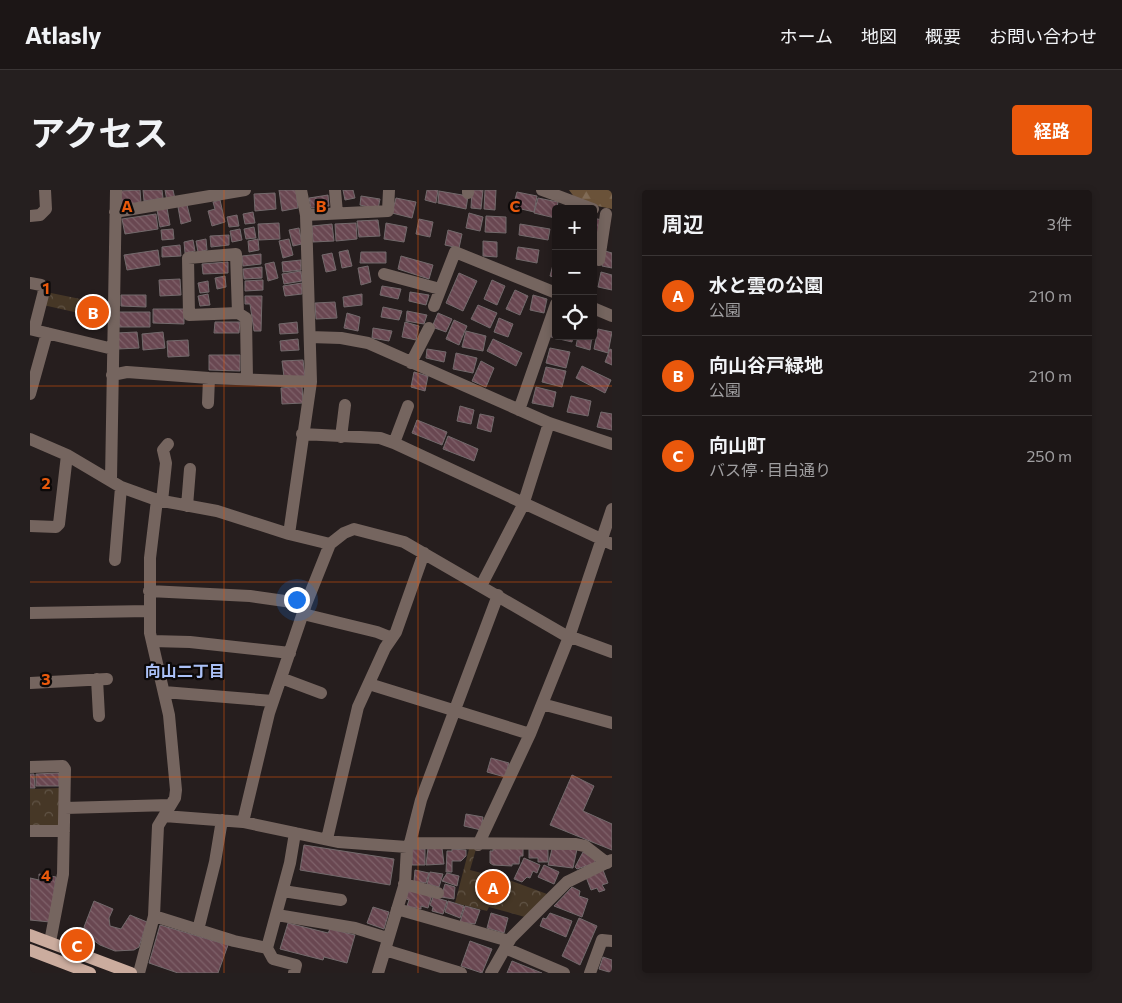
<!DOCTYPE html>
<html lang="ja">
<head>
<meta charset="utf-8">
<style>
  :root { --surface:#1c1616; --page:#251f1f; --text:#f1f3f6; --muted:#a09fa1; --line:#3a3535; --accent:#ea580c }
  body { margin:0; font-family:Commissioner,"Noto Sans JP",sans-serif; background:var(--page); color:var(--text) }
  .controls { position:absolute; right:15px; top:15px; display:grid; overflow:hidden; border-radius:5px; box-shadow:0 2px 8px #0003 }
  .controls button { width:45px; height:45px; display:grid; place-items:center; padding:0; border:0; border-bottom:1px solid var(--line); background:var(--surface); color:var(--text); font:25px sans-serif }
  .you { position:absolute; left:266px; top:409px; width:18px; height:18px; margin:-12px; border:4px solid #fff; border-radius:50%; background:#1a73e8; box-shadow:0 0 0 8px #1a73e833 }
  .badge { display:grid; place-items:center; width:32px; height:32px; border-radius:50%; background:var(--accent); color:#fff; font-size:16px; font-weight:700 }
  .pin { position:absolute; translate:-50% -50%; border:2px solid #fff; box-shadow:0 1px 5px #0006 }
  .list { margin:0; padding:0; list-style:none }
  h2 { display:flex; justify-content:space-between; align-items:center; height:65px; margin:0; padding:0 20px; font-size:21px }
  h2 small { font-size:16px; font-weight:400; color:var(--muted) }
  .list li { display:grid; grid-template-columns:32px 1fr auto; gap:15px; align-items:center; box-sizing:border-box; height:80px; padding:0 20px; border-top:1px solid var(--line) }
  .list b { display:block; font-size:19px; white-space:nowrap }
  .list p { margin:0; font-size:16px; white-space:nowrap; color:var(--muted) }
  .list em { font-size:16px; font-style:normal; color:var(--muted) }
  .icon { flex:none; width:28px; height:28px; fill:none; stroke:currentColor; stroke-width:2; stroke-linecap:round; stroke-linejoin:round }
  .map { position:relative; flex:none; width:582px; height:783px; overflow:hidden; border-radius:5px }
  header { display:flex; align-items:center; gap:30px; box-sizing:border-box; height:70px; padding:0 25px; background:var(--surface); border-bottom:1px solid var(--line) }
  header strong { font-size:24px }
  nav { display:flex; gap:28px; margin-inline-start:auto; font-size:18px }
  .intro { display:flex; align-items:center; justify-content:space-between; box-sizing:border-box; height:120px; padding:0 30px }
  h1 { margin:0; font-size:35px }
  .button { padding:12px 22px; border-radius:5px; background:var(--accent); color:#fff; font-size:18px; font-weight:700 }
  main { display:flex; gap:30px; padding:0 30px }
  aside { flex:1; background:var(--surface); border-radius:5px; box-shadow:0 2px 8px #0003 }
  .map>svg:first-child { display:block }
</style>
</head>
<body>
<header>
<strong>Atlasly</strong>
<nav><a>ホーム</a><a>地図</a><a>概要</a><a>お問い合わせ</a></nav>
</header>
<div class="intro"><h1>アクセス</h1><a class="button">経路</a></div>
<main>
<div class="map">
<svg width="582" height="783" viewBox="0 0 582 783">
  <defs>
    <pattern id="forest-firs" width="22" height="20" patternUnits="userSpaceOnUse" patternTransform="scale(1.25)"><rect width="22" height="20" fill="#6a5239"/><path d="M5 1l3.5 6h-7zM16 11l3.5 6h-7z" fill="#806b56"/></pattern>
    <pattern id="park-crowns" width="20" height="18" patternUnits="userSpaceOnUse" patternTransform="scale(1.25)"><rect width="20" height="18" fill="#463726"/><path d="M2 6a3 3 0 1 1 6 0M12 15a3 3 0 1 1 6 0" fill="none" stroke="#615446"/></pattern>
    <pattern id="building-back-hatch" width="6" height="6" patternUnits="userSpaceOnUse" patternTransform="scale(1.25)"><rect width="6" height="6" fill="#694751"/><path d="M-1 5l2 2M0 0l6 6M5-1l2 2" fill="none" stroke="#7f626a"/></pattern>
  </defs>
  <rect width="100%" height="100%" fill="#261e1e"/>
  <path fill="url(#forest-firs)" d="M539,0H582V19L548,12Z"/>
  <path fill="url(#park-crowns)" d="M16,102L80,115V130L13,115Z
    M29,598V634L27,637H0V599Z
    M439,659H446L440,680L479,690L517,704L495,727L459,717L457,721L425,713Z"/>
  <path fill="url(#building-back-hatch)" stroke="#736a6c" d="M110,0L111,13L92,16L90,1Z
    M113,0H132L133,8L114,11Z
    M135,0H143L145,9L137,11Z
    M249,0H266L268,18L252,21Z
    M313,0H323L325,8L315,10Z
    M397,0H408L406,13L395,10Z
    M442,0H453L451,19L441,18Z
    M455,0H466L465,20L454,19Z
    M409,1L438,6L436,19L408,13Z
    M487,2L507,6L504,22L483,17Z
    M245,3L246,19L225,21L224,4Z
    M298,5L299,16L281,18L279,8Z
    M331,6L350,9L348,19L330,15Z
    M366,8L386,12L382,28L362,23Z
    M508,8L528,12L525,28L504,23Z
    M190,10L195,32L182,36L178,21L185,19L183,12Z
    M157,15L161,31L151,34L148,17Z
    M137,18L140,35L130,37L127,20Z
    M223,22L225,33L215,34L213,24Z
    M439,23L453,27L450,41L436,38Z
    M126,24L128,39L95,44L92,29Z
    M207,25L209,36L199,37L197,27Z
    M456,26L476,27V43L455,42Z
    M563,28L572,30L569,44L563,43Z
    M389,29L403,32L400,47L386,44Z
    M348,30L350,46L329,47L327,31Z
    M249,33L250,49L229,50L228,34Z
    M326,33L327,49L306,51L305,34Z
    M356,33L377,37L374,52L354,49Z
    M302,34L304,51L283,52L282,36Z
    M490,34L520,39L518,50L489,45Z
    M224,37L226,48L216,49L214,39Z
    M269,38L272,54L263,56L259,40Z
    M143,39L144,49L132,50L131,40Z
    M210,39L212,50L202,52L200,41Z
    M418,40L432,44L429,58L415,55Z
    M199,45V55L181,57L180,46Z
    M176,49L177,60L168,62L166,51Z
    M228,49L229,60L219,62L218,51Z
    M259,49L263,65L253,68L249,51Z
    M163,50L165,61L155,63L154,52Z
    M453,51L467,52V67L453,66Z
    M150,55L151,66L132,67V57Z
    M488,57L509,60L507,73L486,69Z
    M128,60L130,75L97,80L94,65Z
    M318,60L322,76L312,78L309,62Z
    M575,61L582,63V78L572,76Z
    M331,62H356V73H330Z
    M302,63L306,80L296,82L292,65Z
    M231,64V74L213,76L212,66Z
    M371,66L403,75L399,89L368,79Z
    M271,70V80L253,82L252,72Z
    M524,71H526V88L520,86Z
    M198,72V83L173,84L172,74Z
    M244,72L248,88L238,91L235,74Z
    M338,76L341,92L331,95L328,78Z
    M232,77V88L214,89L213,79Z
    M271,81L272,91L254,94L252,84Z
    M571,82L582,85V100L568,97Z
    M429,83L447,91L433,121L416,113Z
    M195,86L196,97L187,99L185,88Z
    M150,89L151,105L130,106L129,90Z
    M233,90V100L215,101V91Z
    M462,90L475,96L467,115L454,109Z
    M178,91L179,102L170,103L168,93Z
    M272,93V104L255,106L253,96Z
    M352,96L371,99L368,109L350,105Z
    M485,100L498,106L490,125L476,119Z
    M380,102L399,105L396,115L379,111Z
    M178,104L180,115L170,116L168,106Z
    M332,104V115L314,117L313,107Z
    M91,105H116V117L91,116Z
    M503,105L517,109L514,123L500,120Z
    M215,106H232L231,141H224L220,114H215Z
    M305,112L307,128L286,129L285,113Z
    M448,115L467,123L460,138L441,129Z
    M353,117L372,121L369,130L351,127Z
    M123,119H154V134L123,133Z
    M377,121L397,125L394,134L376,131Z
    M89,122H120V137H89Z
    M317,123L330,127L328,141L314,138Z
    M408,123L422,129L416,142L402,137Z
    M469,128L483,134L478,147L464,142Z
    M424,130L437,136L429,155L416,149Z
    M185,132H210L209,143H184Z
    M267,132L268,143L250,144L249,134Z
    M375,132L389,136L386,150L372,147Z
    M525,132L526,146H543L542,152L521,147Z
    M343,138L362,141L359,151L342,148Z
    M568,139L582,142L578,163L564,159Z
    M436,141L456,146L453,161L432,157Z
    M107,142L109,158L88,159L86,143Z
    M133,142L135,158L113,160L112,144Z
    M548,146H562L560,160L546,156Z
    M268,149L269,160L251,161L250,151Z
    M463,149L492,163L486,176L457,161Z
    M158,150L159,166L138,167L137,151Z
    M520,158L540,162L536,178L516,173Z
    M397,159L416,162L414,172L396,168Z
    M580,159L582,160V175L575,172Z
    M426,163L447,168L443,183L423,179Z
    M179,165H210V181L179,180Z
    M273,170L275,186L254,187L252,171Z
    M451,171L464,178L456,197L442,191Z
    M552,176L581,190L575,203L546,188Z
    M516,177L536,181L532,197L512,192Z
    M384,182L398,186L395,201L381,197Z
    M272,196L273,213L252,214L251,198Z
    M506,197L526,202L523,217L502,213Z
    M541,206L561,211L558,226L537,222Z
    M430,216L444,220L441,234L427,231Z
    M571,222L582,224V240L567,237Z
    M450,224L464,227L461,242L447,238Z
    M387,230L417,242L412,255L382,243Z
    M418,246L448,259L444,271L413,259Z
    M461,568L479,573L475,587L457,582Z
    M29,583V596H6V584Z
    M0,584H4L5,598H0Z
    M542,585L564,596L553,621L582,634V660L520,635Z
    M436,624L453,627L451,640L434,636Z
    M274,655L364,669L360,695L270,680Z
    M463,657H493V666H490L489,674H482V676L463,675L460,673V661H463Z
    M398,658H412L414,674L396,675Z
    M382,659H395V675H382Z
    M422,659L436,660V666L431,671H422V682H416L417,661H422Z
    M499,659H518V672H508V668H499Z
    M522,659H547L543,678L518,675Z
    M553,662L565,670V673L547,679L545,677Z
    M494,668L510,675L507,683L503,681L500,688L497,687L492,692L484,689Z
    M514,675L529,682L524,694L508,687Z
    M385,680L399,683L396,693L384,691Z
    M573,680L578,693L572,695L575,700L569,702L567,698L561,700L556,687Z
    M400,682L413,684L409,697L397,694Z
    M417,683L429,686L427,696L412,691Z
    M9,684L26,687L20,732L0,730V688L9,690Z
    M415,694L425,697L424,709L411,707Z
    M542,697L550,701L549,706L558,709L552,727L524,716Z
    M462 704a6 6 0 1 1 12 0a6 6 0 1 1-12 0Z
    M379,699L402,705L398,718L391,716V719L377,716L379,710L376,709Z
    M403,707L417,711L413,724L402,721L403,717L400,715Z
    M64,711L83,719L79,728L80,736L91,739L100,725L117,732L109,757L104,760L85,761L70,755L56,745L54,737Z
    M418,711L434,716L430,728L415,722Z
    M435,716L450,720L445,734L430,732Z
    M343,717L359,722L354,739L337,733Z
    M461,723L478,728L474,743L457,738Z
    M520,723L542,731L536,747L510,736L513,728L516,729Z
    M549,728L567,736L550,775L532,766Z
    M258,733L298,743L300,739L325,745L317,773L294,767L293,770L250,759Z
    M130,735L198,755L188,783H148L119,773Z
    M440,751L462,759L452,783L431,776Z
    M573,767L582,770V783L569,779Z
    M482,771L512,783H477Z"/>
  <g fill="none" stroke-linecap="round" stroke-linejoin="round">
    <path stroke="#75655f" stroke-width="12" d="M305,0L307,23
      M438,0V3
      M512,0L563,19
      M85,22L215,0
      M276,25L358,21L359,0
      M0,26L10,25L16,19L15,0
      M569,70L576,24
      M354,84L410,99
      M0,93L11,95L14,101L4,140
      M404,116L425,62L526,103
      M563,118L582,126
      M208,123L206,64L158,68L159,125L208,123L216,128L217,189
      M0,139L83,159
      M280,147L311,148L338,153L519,233L582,254
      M381,173L399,138
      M82,185L97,182L179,188L281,192
      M0,204L17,143
      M178,213L179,188
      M489,220L526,114
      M272,244L350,248L364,253L582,354
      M311,247L315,215
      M0,249L37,265L91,297L127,310L187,321L259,344L300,354
      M364,253L378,216
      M81,290L86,0
      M132,311L136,273L133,260L138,254
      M157,316L160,279
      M0,336L26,337L29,334L37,265
      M259,344L281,192L276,25L271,0
      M85,370L91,297
      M451,396L493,315L519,233
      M119,401L220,406L276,414
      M0,423L119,421
      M273,424L347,442L362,448
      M122,451L160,452L260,463
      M251,488L291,503
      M67,489L69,526
      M0,493L77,489
      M339,494L500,544
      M134,502L243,511
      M512,514L582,533
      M0,577L33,576L35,579L33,684L20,752
      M35,618L140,615
      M134,626L213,632L308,652L377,657
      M213,632L239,523L276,414L300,354L314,343L324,339L374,352L533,444L582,462
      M0,641H34
      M297,649L328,517L355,458L366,442L394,363
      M380,653L545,654L555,656L577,673
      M448,655L500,544L539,447L582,319
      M374,694L408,703
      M253,701L311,710
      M367,719L479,751
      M247,725L325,738L357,748
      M124,726L204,751L237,758
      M168,740L185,672L192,630
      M475,758L534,783
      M355,760L431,783
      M109,783L124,726L128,636L145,608L146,600L139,525L120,443V368L127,310
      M264,783L266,775L243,769L237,758L260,673L265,643
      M348,783L375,693L377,657L380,653L391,610L468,405
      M461,783L481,748L537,692L582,670
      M560,783L572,750L582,751"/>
    <path stroke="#cbac9e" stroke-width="12" d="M0,745L101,783
      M0,760L60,783"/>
  </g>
  <path fill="none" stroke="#e8590c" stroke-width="1" stroke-opacity="0.55" d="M194,0V783M388,0V783M0,196H582M0,392H582M0,587H582"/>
  <g text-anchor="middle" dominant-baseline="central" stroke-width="4.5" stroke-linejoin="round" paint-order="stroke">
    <g font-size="16" font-weight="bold" fill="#abc1f7" stroke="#0c0909">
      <text x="155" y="480">向山二丁目</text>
    </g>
  </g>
  <g font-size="16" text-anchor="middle" font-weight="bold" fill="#e8590c" stroke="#0c0909" stroke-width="4.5" stroke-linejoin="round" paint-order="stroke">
    <text x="97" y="22">A</text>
    <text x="291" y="22">B</text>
    <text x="485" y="22">C</text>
    <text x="16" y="104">1</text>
    <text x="16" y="299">2</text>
    <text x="16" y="495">3</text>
    <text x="16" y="691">4</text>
  </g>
</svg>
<div class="controls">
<button>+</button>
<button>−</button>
<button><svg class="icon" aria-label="locate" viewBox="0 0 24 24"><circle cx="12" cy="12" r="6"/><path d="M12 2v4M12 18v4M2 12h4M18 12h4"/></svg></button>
</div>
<div class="you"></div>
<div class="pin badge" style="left:463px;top:697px">A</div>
<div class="pin badge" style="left:63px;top:122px">B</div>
<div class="pin badge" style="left:47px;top:755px">C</div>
</div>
<aside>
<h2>周辺<small>3件</small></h2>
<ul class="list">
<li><span class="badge">A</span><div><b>水と雲の公園</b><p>公園</p></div><em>210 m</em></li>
<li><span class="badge">B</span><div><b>向山谷戸緑地</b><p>公園</p></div><em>210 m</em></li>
<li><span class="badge">C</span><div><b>向山町</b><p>バス停 · 目白通り</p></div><em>250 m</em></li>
</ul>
</aside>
</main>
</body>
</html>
